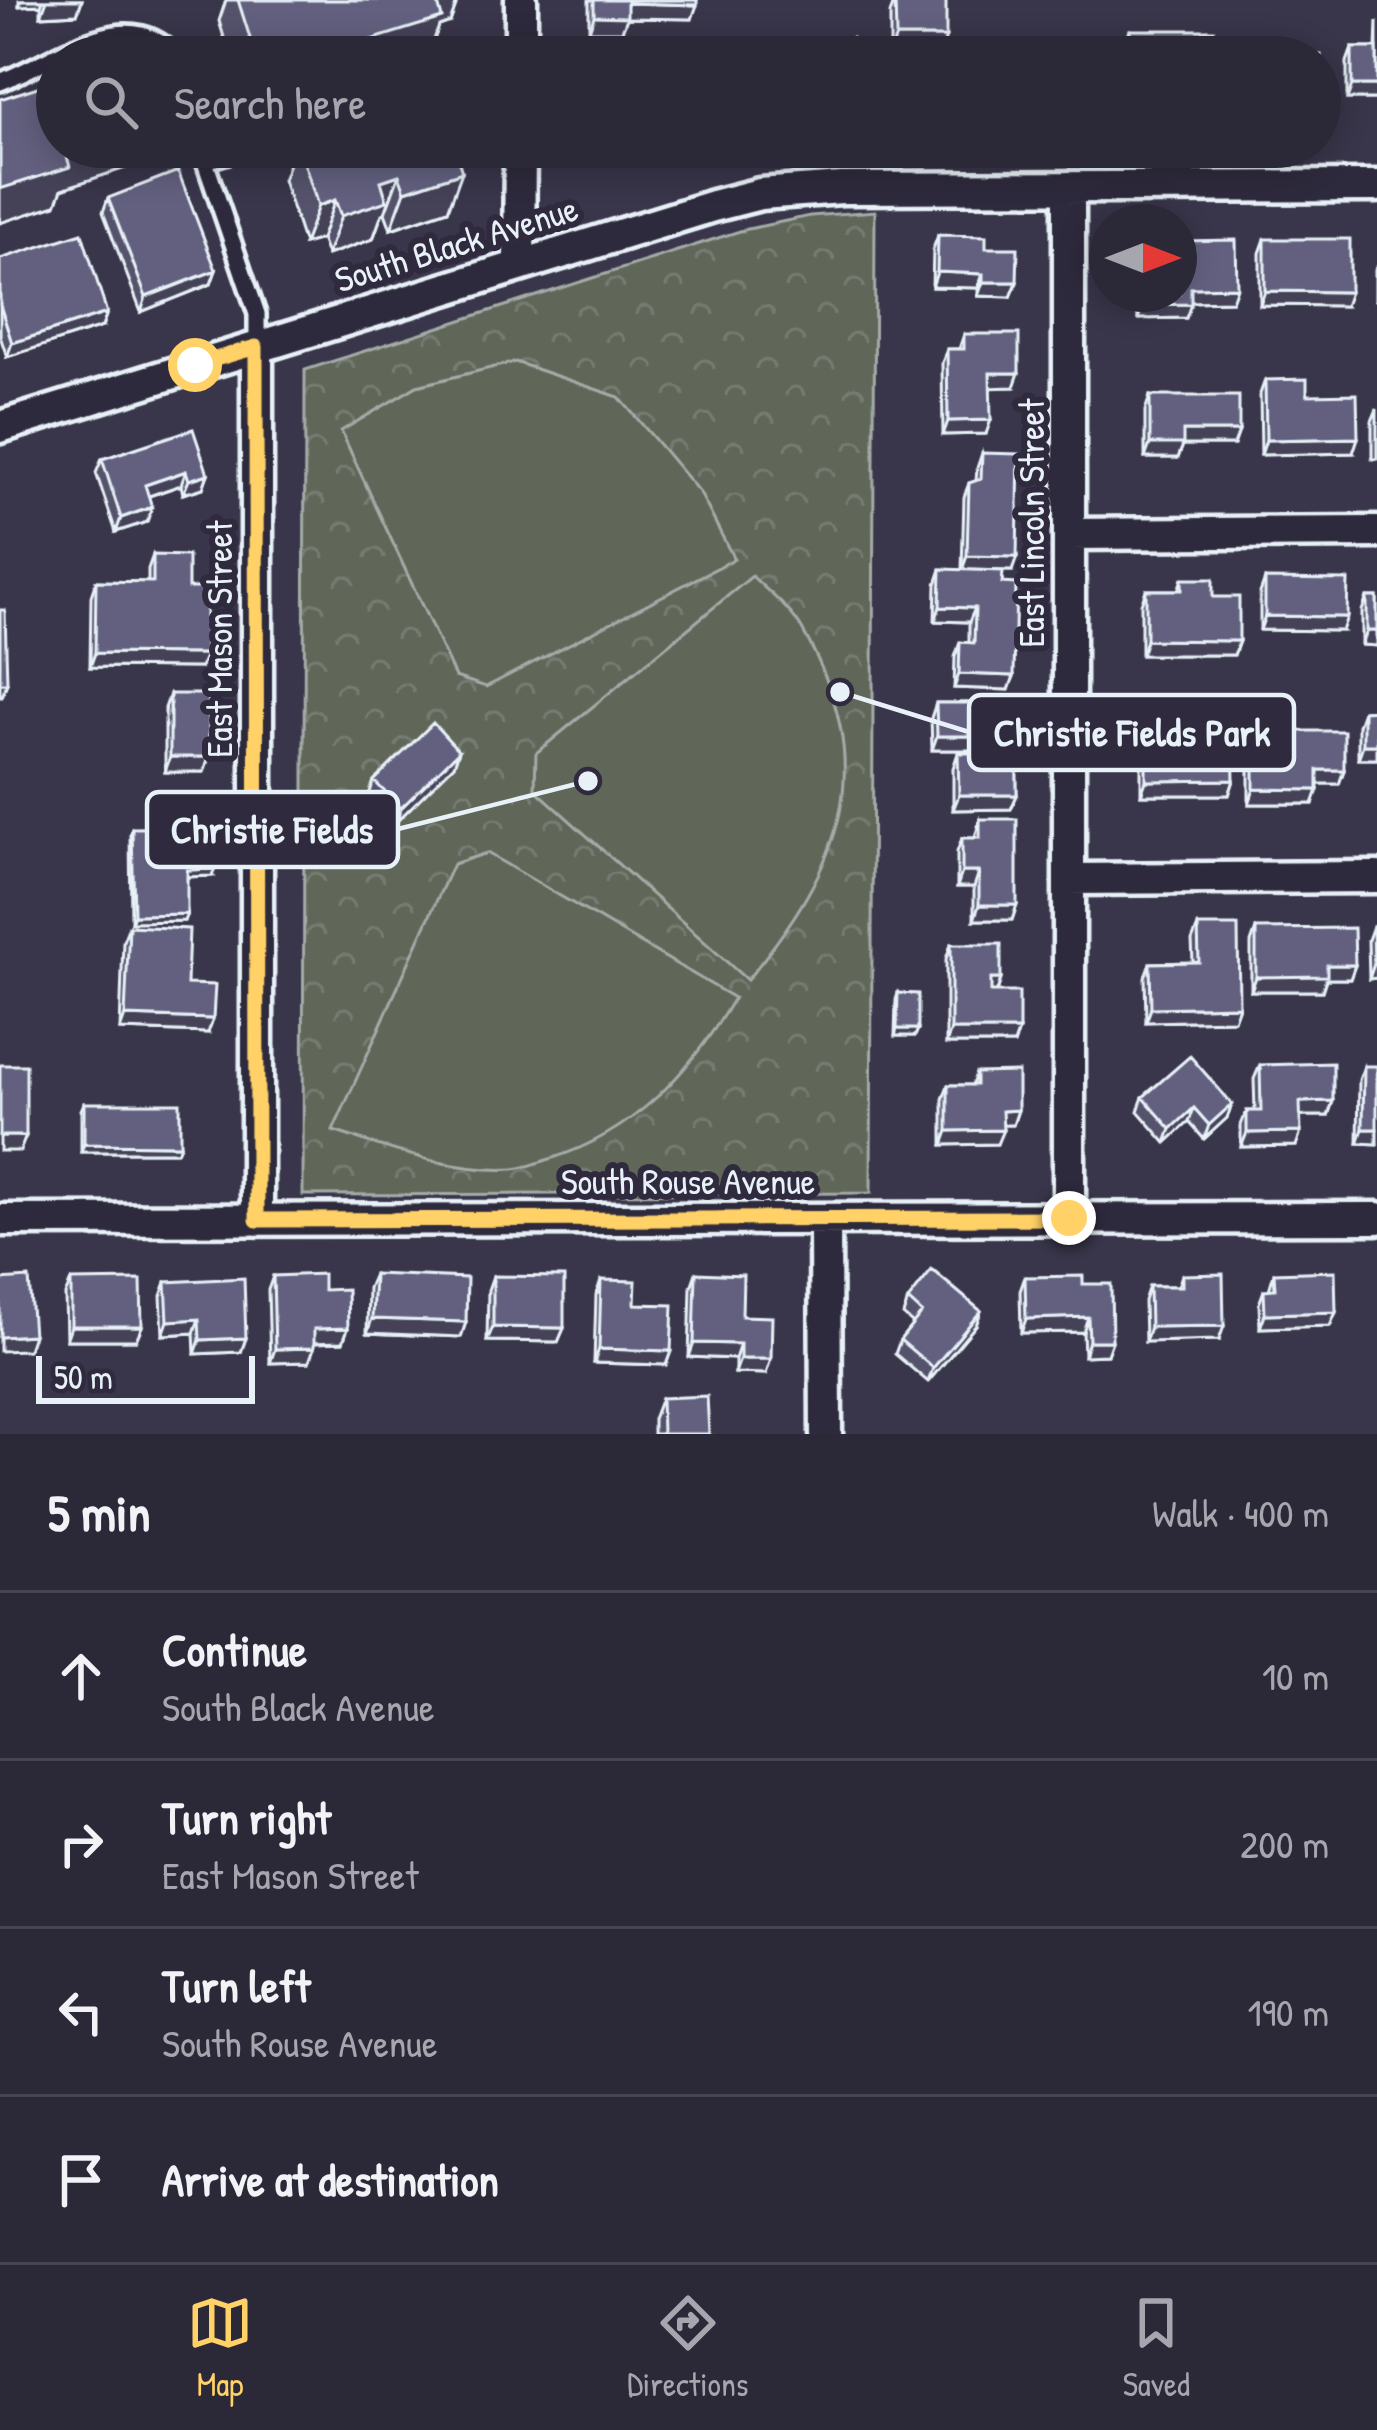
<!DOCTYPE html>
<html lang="en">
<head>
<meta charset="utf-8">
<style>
  :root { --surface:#2b2838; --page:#333040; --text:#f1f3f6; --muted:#a6a6ae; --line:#474453; --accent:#ffd166 }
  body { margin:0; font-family:"Patrick Hand",sans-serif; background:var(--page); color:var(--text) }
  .compass { position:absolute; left:1089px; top:204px; width:108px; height:108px; border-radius:50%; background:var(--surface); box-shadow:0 6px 30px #0003; rotate:90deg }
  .scale { position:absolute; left:36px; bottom:30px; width:219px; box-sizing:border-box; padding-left:12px; border:6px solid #e8f1f8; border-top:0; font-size:33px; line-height:42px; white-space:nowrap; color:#e8f1f8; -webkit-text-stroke:9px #2f2a3d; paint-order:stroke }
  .stop { position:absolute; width:36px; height:36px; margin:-27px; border:9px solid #ffd166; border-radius:50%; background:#fff }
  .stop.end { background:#ffd166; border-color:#fff; box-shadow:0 3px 12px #0008 }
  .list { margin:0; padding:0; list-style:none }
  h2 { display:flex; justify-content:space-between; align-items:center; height:156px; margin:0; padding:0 48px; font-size:51px }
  h2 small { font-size:39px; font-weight:400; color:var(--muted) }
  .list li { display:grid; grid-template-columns:78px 1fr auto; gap:36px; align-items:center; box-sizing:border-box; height:168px; padding:0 48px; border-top:3px solid var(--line) }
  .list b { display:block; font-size:45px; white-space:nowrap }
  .list p { margin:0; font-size:39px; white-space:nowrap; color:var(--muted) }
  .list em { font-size:39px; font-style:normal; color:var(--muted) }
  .icon { flex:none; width:66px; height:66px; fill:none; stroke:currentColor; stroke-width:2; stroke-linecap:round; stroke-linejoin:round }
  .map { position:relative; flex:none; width:1377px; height:1434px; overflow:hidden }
  .search { position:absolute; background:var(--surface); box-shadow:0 6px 30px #0003; left:36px; right:36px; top:36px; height:132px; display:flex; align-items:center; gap:30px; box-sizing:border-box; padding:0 42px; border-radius:66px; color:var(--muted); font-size:45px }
  .sheet { height:828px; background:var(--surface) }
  nav { display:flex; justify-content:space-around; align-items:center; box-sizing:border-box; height:168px; border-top:3px solid var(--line); background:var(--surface); font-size:33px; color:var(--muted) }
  nav a { display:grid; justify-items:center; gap:6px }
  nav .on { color:var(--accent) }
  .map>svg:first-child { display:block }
</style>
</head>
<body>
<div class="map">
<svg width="1377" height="1434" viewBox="0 0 1377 1434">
  <defs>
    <pattern id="forest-crowns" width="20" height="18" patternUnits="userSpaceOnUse" patternTransform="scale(3)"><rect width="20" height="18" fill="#606659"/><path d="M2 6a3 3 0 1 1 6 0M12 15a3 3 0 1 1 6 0" fill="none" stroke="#777c72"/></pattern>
  </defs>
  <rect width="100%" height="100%" fill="#39354a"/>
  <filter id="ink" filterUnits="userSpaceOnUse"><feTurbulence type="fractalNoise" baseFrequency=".00833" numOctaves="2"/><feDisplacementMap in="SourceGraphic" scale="24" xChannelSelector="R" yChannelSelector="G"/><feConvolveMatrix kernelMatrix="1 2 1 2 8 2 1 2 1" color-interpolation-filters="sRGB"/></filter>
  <g filter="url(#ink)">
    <path fill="url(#forest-crowns)" stroke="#a4aca8" stroke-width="3" d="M875,211L871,1193L303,1195L305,370L743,230L810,216Z"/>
    <path fill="#606659" stroke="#a4aca8" stroke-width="3" d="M515,362L619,397L700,493L734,559L486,687L455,677L341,431L417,386Z
      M752,576C768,592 791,609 802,629C881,769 842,864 747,980L535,789L536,753Z
      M487,853L734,998C690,1072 635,1133 550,1159C539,1162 526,1168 514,1169C452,1173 391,1149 333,1131L453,864Z"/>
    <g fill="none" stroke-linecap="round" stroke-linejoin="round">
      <defs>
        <path id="lane" d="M0,82C58,60 128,0 176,57
          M200,147L257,314V347
          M205,161L251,147"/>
        <path id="street" d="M521,57V0
          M1069,187V1218
          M519,263L520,147
          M257,347V1220
          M0,427L713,206L760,194L842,188L1377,186
          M1069,534L1377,532
          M1069,879L1377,877
          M825,1219L826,1434
          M0,1220L1377,1218"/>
      </defs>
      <use href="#lane" stroke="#e8f1f8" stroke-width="24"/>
      <use href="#street" stroke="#e8f1f8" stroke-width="39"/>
      <use href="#lane" stroke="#2f2a3d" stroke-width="15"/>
      <use href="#street" stroke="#2f2a3d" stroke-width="30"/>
    </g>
    <path fill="#54536c" stroke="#e8f1f8" stroke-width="3" d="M19,0H82L77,14L41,16V5L19,6Z
      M226,0H458L450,22L439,26L428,56L426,57H230L219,21Z
      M589,0H697L692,19L627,18L622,31H589Z
      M895,0L941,51L997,57H923L926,51L890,52V14Z
      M1377,21V99H1347V62L1352,48H1376Z
      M1130,30L1214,57H1125V44Z
      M295,147H454L448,210L391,229L385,213L382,214L373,239L327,255L321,239L304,244L283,180Z
      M108,198L216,270L211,284L141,312L103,212Z
      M938,235L986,248L1017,282L1011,297L978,296V288L932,287L933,249Z
      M1265,239L1345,306L1260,305V253Z
      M0,259L102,327L7,357L0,336Z
      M1377,266V300H1375V270Z
      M1137,294H1179L1232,301L1191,302L1186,318L1138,319Z
      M964,334L1014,387H990L986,434L943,435L942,363L947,349H959Z
      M1265,380L1353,453L1261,455L1260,394Z
      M1150,396L1239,431L1234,445H1183L1178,458H1145V411Z
      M1377,409V459H1372V421Z
      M982,453L1012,571H1003L1002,583L1014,676L1009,690L954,688L955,657L960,642L969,643V622L935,621L936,584L941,569L962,570L964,497L969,483L976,481L977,468Z
      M102,459L208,474L203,488L183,494L181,485L149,496L147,522L116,532L96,473Z
      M153,555L200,668L90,667L91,596L96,581L148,582V569Z
      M1182,579L1213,597L1239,641L1234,655H1141V604L1146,590H1178Z
      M1265,579L1342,631L1260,630V593Z
      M1367,597H1377V646L1362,645V611Z
      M170,694L209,757L204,772H165V708Z
      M936,703H1016L1017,795L1011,809L953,810V768L958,753H971V750H932L931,718Z
      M1146,710L1202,742L1234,780L1229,795H1141V724Z
      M1377,710V759H1358V725L1363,711Z
      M1254,731L1344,770L1339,784H1318L1313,804H1249V745Z
      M459,751L454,765L396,822L369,795L374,781Z
      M980,819L1017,905L1012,920H974V887H957V852L962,838H975Z
      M132,828L212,876L187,877L184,921L131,922L130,835Z
      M129,926L208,1033L120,1030L123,941Z
      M1198,926L1239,1006L1234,1020L1146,1022L1145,977L1150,963L1193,962L1192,941Z
      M1373,926H1377V978L1369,979L1368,940Z
      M1256,929L1355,965L1350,979H1326L1322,991H1251V943Z
      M951,944L1001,979L997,992L1019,1030L1014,1044H946V959Z
      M898,993L918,1029L915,1036H895L896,1000Z
      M1260,1065L1333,1101L1328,1116H1301L1296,1146L1241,1147V1125L1247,1111H1255L1254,1079Z
      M1364,1066L1377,1144L1358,1143L1359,1080Z
      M976,1073L1018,1110L1013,1125H1003L997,1144L943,1145V1099L948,1085H972Z
      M1143,1097L1232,1104L1227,1118L1204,1139L1189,1122L1166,1143L1138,1111Z
      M84,1103L177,1152H81V1110Z
      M696,1273L742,1316L766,1374L735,1373V1359L689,1357L691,1287Z
      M1274,1273L1336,1312L1330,1326L1260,1328L1259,1304L1264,1290H1269Z
      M374,1274L466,1322L461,1337L367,1333L368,1288Z
      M1182,1275L1219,1340L1145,1342L1144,1301L1149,1286H1178Z
      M273,1276L323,1290L348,1328L343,1342L314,1343L309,1362L270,1363L268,1290Z
      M493,1276L564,1328L558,1342L487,1341L488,1290Z
      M1025,1277L1083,1284L1112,1341L1107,1355L1084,1356L1083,1332L1021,1333L1020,1291Z
      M601,1280L635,1304L671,1351L666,1365L594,1363L596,1295Z
      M71,1281L142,1326L136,1340H66L65,1295Z
      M166,1282L246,1338L241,1352L195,1354L194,1333L163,1335L161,1296Z
      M908,1300L981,1311L976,1325L928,1382L895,1354L900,1340L913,1324L903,1315Z
      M661,1398L709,1434H653V1419Z"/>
    <path fill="#454358" stroke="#e8f1f8" stroke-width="3" d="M21,0H43L41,5L19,6Z
      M47,0H82L77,14L41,16Z
      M432,0H458L450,22L439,26L428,56L316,57Z
      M627,3L697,5L692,19L627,18L622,31H589L594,16Z
      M896,37H946L941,51L890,52Z
      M1352,85H1377V99H1347Z
      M86,147H174L171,153L62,189L56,205L0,223V189L66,153Z
      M462,172L448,210L391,229L405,191Z
      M399,175L385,213L382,214L373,239L327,255L341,216L381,181Z
      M335,200L321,239L304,244L318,206Z
      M216,270L211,284L141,312L146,297Z
      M937,272L983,274L978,288L932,287Z
      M983,282H1017L1011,297L978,296Z
      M1237,287L1232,301L1186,302L1191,288Z
      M1265,291L1350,292L1345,306L1260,305Z
      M1191,304L1186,318L1138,319L1143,305Z
      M107,313L102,327L7,357L12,343Z
      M990,373H1019L1014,387L985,388Z
      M991,420L986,434L943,435L948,421Z
      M1183,431H1239L1234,445H1183L1178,458H1145L1150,444Z
      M1358,438L1353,453L1261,455L1266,440Z
      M186,471L181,485L140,499L145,485Z
      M208,474L203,488L183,494L189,480Z
      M152,507L147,522L116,532L121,518Z
      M967,556L1017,557L1012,571L962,570Z
      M940,607L975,608L969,622L935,621Z
      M1265,616L1347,617L1342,631L1260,630Z
      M1367,631H1377V646L1362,645Z
      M1146,640L1239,641L1234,655H1141Z
      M95,653L206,654L200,668L90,667Z
      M959,674L1014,676L1009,690L954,688Z
      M0,683H7L2,697H0Z
      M937,736H976L971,750H932Z
      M1363,745H1377V759H1358Z
      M459,751L454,765L396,822L401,808Z
      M170,757H209L204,772H165Z
      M1318,770H1344L1339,784H1313Z
      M1234,780L1229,795H1141L1146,781Z
      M1254,789L1318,790L1313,804H1249Z
      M959,795H1017L1011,809L953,810Z
      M215,869L212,876L184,877L187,870Z
      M962,872H979L974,887H957Z
      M979,905H1017L1012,920H974Z
      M187,914L184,921L131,922L134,915Z
      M1374,964H1377V978L1369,979Z
      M1327,965H1355L1350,979H1326L1322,991H1251L1256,977Z
      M991,979H1001L996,994H986Z
      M1239,1006L1234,1020L1146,1022L1151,1008Z
      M125,1016L213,1019L208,1033L120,1030Z
      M897,1029H918L915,1036H895Z
      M951,1030H1019L1014,1044H946Z
      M1333,1101L1328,1116H1295L1300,1102Z
      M1232,1104L1227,1118L1204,1139L1209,1125Z
      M1194,1108L1189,1122L1166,1143L1171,1129Z
      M1018,1110L1013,1125H997L1002,1111Z
      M1363,1129H1377V1144L1358,1143Z
      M1003,1130L997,1144L943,1145L948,1131Z
      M1301,1132L1296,1146L1241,1147L1247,1133Z
      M0,1136H26L20,1151H0Z
      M84,1144L180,1145L177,1152H81Z
      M981,1311L976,1325L928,1382L933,1368Z
      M1336,1312L1330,1326L1260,1328L1265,1314Z
      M1088,1317L1083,1332L1021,1333L1026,1319Z
      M199,1319L194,1333L163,1335L168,1321Z
      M372,1319L466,1322L461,1337L367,1333Z
      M71,1326H142L136,1340H66Z
      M1224,1326L1219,1340L1145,1342L1150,1327Z
      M493,1327L564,1328L558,1342L487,1341Z
      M348,1328L343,1342L308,1343L314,1329Z
      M33,1335L28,1350L0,1351V1337Z
      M246,1338L241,1352L195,1354L200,1340Z
      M1089,1341H1112L1107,1355L1084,1356Z
      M694,1343L740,1344L735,1359L689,1357Z
      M314,1348L309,1362L270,1363L275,1349Z
      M599,1349L671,1351L666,1365L594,1363Z
      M740,1359H771L766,1374L735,1373Z"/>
    <path fill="#62607e" stroke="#e8f1f8" stroke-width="3" d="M238,0H437L442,18L316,57H256Z
      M594,0H697V5L627,3V17L594,16Z
      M895,0H946V37H896Z
      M1130,30H1214V57H1130Z
      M852,38L855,57H740L739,55Z
      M140,39L145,54L164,48L167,57H83Z
      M1352,48H1377V85H1352Z
      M926,51H997V57H926Z
      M1321,55V96L1320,57L1233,56Z
      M57,70V147H86L66,153L70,167L0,189V99L50,83L47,73Z
      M299,147H454L462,172L405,191L399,175L381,181L387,201L341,216L335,200L318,206Z
      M178,171L216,270L146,297L108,198Z
      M82,233L107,313L12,343L0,305V259Z
      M938,235L986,236V248H1018L1017,282H983V274L937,272Z
      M1265,239H1350V292L1265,291Z
      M1236,240L1237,287L1191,288V304L1143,305V294H1179V241Z
      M964,334H1019V373H990L991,420L948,421L947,349H964Z
      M1307,379V395L1357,394L1358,438L1266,440L1265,380Z
      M1150,396H1239V431H1183V444H1150Z
      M193,429L208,474L189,480L186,471L145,485L152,507L121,518L102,459Z
      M982,453L1019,454L1017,557L967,556L969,483L981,479Z
      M153,555L188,556V588H206V654L95,653L96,581L153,582Z
      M941,569L1003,571L1002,583L1016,584L1014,676L959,674L960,642L974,643L975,608L940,607Z
      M1182,579H1213V597H1239V641L1146,640V590H1182Z
      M1265,579L1348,580L1347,617L1265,616Z
      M1367,597H1377V631H1367Z
      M0,610H5L7,683H0Z
      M170,694H209V757H170Z
      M936,703H1016L1017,795H959L958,753H976V736H937Z
      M1202,709V742L1233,741L1234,780L1146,781V710Z
      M1377,710V745H1363V711Z
      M433,723L459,751L401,808L374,781Z
      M1254,731H1344V770H1318V790L1254,789Z
      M980,819H1017V905H979V872H962V838H980Z
      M214,827L215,869L187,870V914L134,915L132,828Z
      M129,926L189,929L187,984L215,985L213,1019L125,1016Z
      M1198,926H1238L1239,1006L1151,1008L1150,963L1199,962Z
      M1373,926H1377V964H1374Z
      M1354,928L1355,965H1327V976L1256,977V929Z
      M951,944H1001V979H991V992H1019V1030H951Z
      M898,993L918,994V1029H897Z
      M1190,1056L1232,1104L1209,1125L1194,1108L1171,1129L1143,1097Z
      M1333,1063V1101L1300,1102L1301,1132L1247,1133V1111H1261L1260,1065Z
      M0,1065H26V1136H0Z
      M1364,1066H1377V1129H1363Z
      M1018,1072V1110L1002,1111L1003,1130L948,1131V1085H976V1073Z
      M84,1103H180V1145L84,1144Z
      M932,1270L981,1311L933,1368L900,1340L922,1313L908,1300Z
      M1335,1271L1336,1312L1265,1314L1264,1290L1275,1289L1274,1273Z
      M696,1273L743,1275L742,1316L772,1317L771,1359H740V1344L694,1343Z
      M323,1274V1290L347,1289L348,1328L314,1329V1348L275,1349L273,1276Z
      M374,1274L467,1278L466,1322L372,1319Z
      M1223,1274L1224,1326L1150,1327L1149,1286H1182V1275Z
      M493,1276L564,1277V1328L493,1327Z
      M1083,1276V1284H1111L1112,1341H1089L1088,1317L1026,1319L1025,1277Z
      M29,1278L33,1335L0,1337V1280Z
      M244,1278L246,1338L200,1340L199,1319L168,1321L166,1282Z
      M141,1280L142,1326H71V1281Z
      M601,1280L636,1281L635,1304L673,1305L671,1351L599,1349Z
      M707,1396L709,1434H662L661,1398Z"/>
  </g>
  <g fill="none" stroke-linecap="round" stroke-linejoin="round" filter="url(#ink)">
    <path stroke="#ffd166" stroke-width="15" d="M195,365L256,347L257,1220L1069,1218"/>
  </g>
  <g text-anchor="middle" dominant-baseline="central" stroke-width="12" stroke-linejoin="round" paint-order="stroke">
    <g font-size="36" fill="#e8f1f8" stroke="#2f2a3d">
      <text transform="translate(456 243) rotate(-17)">South Black Avenue</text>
      <text transform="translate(1030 523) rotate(-90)">East Lincoln Street</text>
      <text transform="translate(218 639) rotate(-90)">East Mason Street</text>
      <text x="688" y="1180">South Rouse Avenue</text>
    </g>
  </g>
  <path fill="none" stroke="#e8f1f8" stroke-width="4.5" d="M840 692L969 732M588 781L398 829"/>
  <g fill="#e8f1f8" stroke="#2f2a3d" stroke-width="4.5">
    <circle cx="840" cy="692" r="12"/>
    <circle cx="588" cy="781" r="12"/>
  </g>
  <g fill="#2f2a3d" stroke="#e8f1f8" stroke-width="4.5">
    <rect x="969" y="695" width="325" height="75" rx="12"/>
    <rect x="147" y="792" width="251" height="75" rx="12"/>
  </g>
  <g font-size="39" text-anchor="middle" font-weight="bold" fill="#e8f1f8">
    <text x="1132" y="746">Christie Fields Park</text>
    <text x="272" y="843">Christie Fields</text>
  </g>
</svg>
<svg class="compass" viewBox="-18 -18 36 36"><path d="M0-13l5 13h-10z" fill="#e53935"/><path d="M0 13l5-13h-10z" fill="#a6a6ae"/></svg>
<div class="scale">50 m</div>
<div class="stop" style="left:195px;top:365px"></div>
<div class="stop end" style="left:1069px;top:1218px"></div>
<div class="search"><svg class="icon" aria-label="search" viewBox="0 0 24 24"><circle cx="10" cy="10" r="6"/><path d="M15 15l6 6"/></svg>Search here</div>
</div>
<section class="sheet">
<h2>5 min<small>Walk · 400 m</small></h2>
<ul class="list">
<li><svg class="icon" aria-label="ahead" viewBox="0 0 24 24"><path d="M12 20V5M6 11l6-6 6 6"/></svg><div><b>Continue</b><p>South Black Avenue</p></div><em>10 m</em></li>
<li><svg class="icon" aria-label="right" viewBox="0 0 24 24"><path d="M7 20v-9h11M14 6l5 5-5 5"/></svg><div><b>Turn right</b><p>East Mason Street</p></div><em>200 m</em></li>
<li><svg class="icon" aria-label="left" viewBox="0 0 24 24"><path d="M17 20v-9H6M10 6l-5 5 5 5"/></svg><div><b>Turn left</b><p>South Rouse Avenue</p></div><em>190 m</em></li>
<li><svg class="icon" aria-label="arrive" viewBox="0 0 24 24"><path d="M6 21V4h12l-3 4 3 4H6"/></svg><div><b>Arrive at destination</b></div></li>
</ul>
</section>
<nav>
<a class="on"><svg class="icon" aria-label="map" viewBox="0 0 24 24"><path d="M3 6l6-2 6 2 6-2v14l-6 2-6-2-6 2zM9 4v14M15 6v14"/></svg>Map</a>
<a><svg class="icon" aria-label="directions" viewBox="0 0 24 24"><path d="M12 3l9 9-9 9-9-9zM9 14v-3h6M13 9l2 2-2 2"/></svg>Directions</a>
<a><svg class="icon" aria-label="saved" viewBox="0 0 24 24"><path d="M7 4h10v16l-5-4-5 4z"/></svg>Saved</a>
</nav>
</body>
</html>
